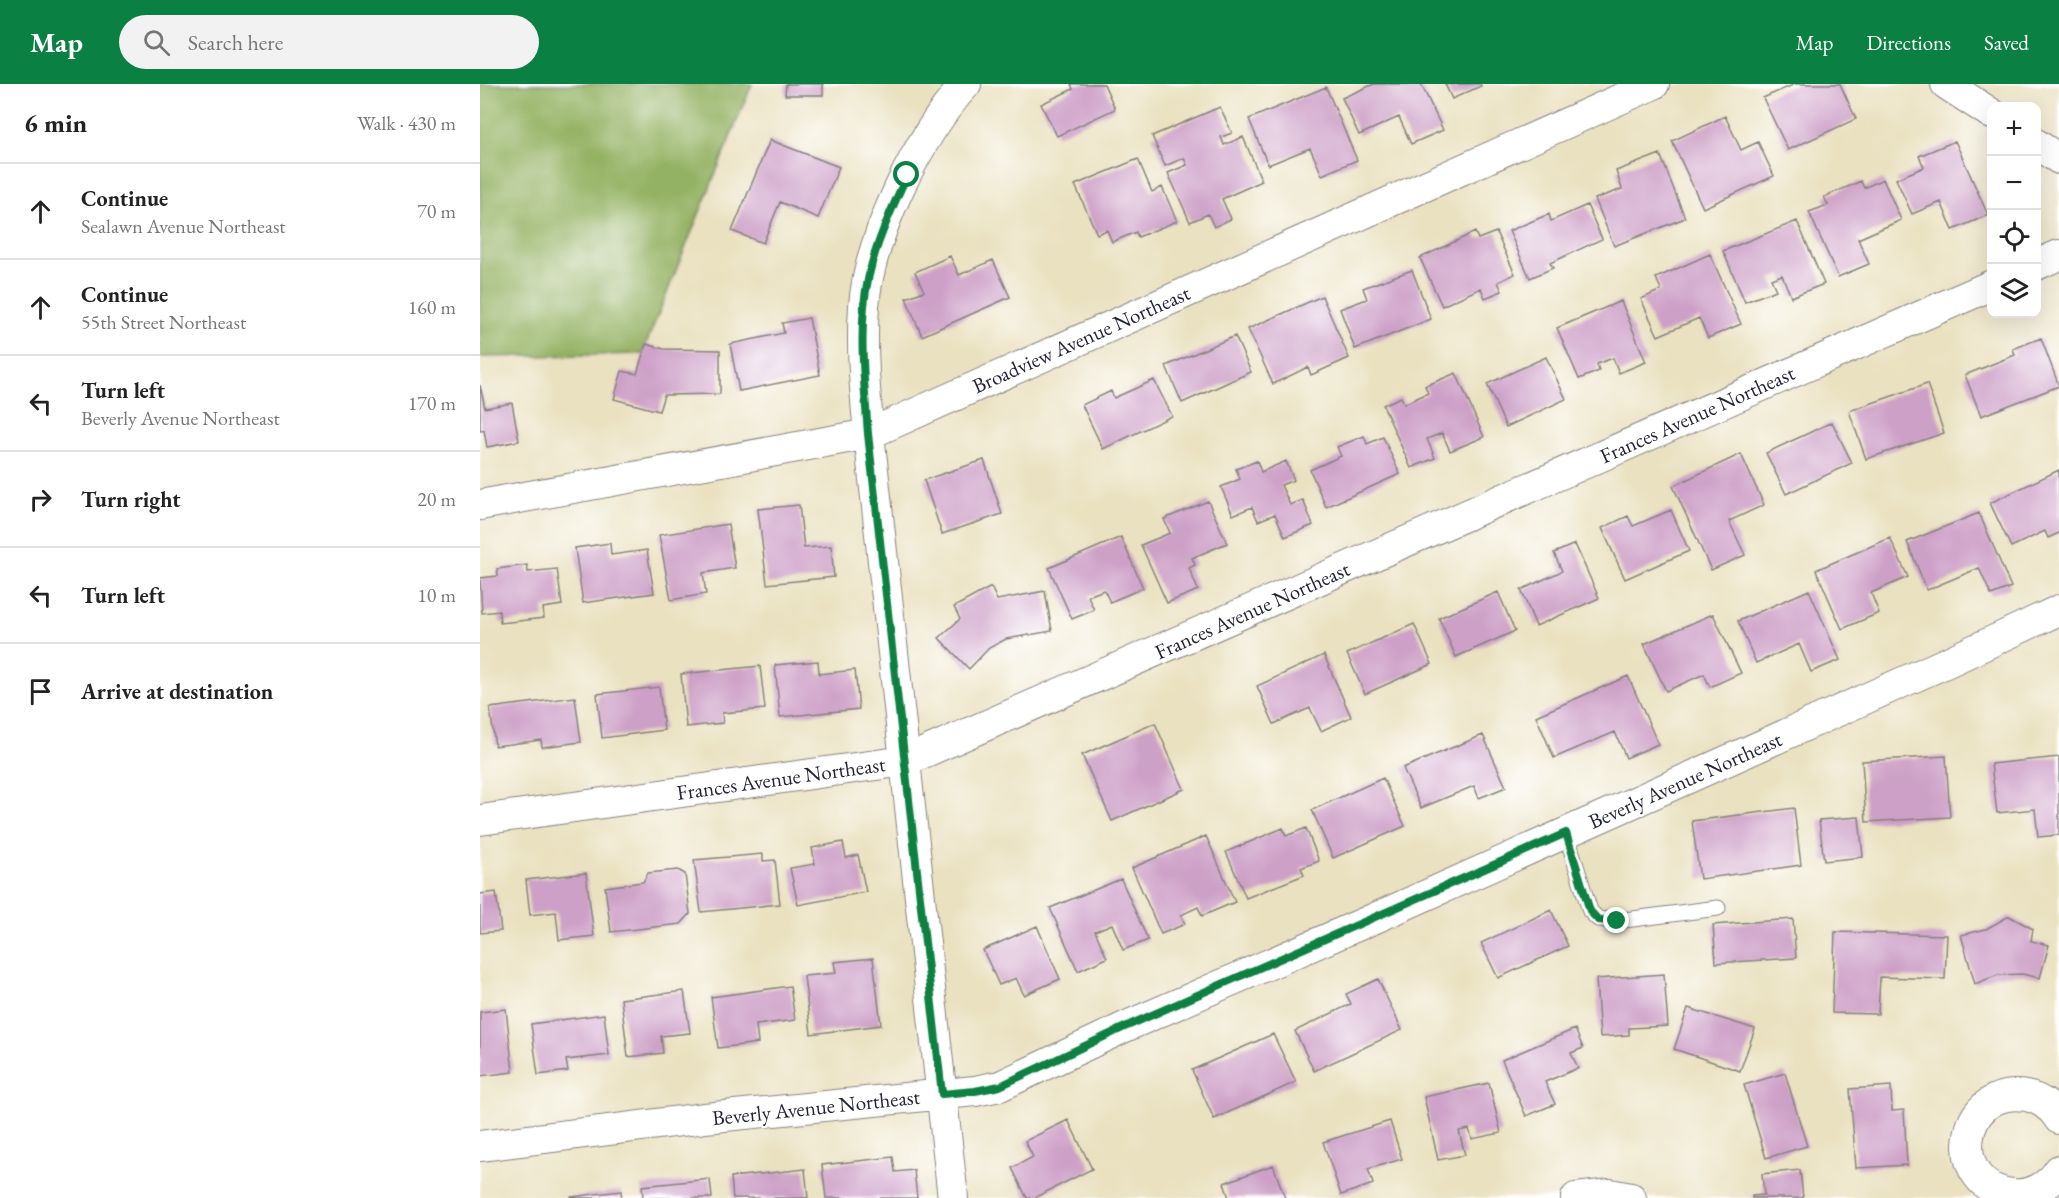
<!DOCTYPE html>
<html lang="en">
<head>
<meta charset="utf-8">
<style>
  :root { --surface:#fff; --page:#f2f2f2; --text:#222; --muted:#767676; --line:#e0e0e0; --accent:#0b8043 }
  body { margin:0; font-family:"EB Garamond",serif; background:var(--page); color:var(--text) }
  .controls { position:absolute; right:18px; top:18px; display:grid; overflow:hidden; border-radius:12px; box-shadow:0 6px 24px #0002 }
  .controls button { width:54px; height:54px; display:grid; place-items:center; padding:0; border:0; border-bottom:2px solid var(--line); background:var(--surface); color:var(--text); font:30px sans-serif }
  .stop { position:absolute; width:18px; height:18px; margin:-14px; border:4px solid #0b8043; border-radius:50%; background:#fff }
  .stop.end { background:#0b8043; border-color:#fff; box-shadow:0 2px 6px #0008 }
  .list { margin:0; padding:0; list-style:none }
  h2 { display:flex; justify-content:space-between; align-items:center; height:78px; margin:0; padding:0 24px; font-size:26px }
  h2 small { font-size:20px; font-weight:400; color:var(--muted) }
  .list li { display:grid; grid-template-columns:39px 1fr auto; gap:18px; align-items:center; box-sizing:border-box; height:96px; padding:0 24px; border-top:2px solid var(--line) }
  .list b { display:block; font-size:22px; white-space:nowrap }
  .list p { margin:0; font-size:20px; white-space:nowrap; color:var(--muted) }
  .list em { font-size:20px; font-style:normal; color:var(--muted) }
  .icon { flex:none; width:33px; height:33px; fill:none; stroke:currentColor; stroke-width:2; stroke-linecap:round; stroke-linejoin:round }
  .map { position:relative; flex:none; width:1579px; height:1114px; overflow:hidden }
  header { display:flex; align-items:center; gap:36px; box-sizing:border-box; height:84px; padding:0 30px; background:var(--accent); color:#fff }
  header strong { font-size:28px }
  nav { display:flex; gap:33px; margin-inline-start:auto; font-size:21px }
  .search { width:420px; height:54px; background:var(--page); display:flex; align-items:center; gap:15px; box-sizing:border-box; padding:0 21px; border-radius:33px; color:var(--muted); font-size:22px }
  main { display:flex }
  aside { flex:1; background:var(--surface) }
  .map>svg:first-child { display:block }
</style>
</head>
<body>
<header>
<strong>Map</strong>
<div class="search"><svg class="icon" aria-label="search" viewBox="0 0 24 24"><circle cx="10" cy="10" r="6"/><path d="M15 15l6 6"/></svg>Search here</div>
<nav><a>Map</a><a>Directions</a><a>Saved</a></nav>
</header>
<main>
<aside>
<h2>6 min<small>Walk · 430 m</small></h2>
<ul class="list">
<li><svg class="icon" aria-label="ahead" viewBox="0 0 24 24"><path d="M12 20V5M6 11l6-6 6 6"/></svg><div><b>Continue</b><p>Sealawn Avenue Northeast</p></div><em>70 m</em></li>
<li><svg class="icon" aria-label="ahead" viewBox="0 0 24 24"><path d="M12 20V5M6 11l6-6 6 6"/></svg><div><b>Continue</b><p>55th Street Northeast</p></div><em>160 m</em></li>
<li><svg class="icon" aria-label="left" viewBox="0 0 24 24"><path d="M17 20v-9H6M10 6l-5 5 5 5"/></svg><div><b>Turn left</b><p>Beverly Avenue Northeast</p></div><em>170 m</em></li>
<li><svg class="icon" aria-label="right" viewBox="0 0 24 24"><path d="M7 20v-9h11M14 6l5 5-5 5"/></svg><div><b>Turn right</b></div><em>20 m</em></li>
<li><svg class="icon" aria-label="left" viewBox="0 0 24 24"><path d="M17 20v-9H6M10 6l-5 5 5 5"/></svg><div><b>Turn left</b></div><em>10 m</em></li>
<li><svg class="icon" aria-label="arrive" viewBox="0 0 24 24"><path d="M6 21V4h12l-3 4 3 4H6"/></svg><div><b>Arrive at destination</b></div></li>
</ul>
</aside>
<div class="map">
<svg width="1579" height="1114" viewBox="0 0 1579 1114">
  <rect width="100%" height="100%" fill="#fff"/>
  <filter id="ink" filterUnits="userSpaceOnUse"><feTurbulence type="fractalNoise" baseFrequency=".0167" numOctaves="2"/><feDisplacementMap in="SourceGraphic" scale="12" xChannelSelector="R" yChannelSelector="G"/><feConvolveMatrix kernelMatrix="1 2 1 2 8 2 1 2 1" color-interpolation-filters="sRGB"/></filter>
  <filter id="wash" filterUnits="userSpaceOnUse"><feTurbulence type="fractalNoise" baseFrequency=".008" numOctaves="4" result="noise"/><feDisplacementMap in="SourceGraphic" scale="24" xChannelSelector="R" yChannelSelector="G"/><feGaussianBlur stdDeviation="1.35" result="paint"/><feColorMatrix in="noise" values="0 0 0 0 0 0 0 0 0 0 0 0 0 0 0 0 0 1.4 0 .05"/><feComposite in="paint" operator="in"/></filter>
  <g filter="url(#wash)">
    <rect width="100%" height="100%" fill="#eae1c0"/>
    <path fill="#94b264" stroke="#5b6a50" stroke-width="1.5" d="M0,0H272L162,270L0,273Z"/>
    <g id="blocks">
      <path fill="#cda0c7" d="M306,0H343V11H305Z
        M591,0H624L635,25L577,52L561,20L593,5Z
        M894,0H941L963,46L931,60L919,33L879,51L862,14Z
        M965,0H1000L1001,2L972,15Z
        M1315,0H1360L1376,35L1308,66L1283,14Z
        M846,3L877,76L842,91L830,64L788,81L769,35Z
        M740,23L752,49L741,53L744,61L763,53L782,97L742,115L751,135L734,143L728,130L710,138L688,89L707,81L704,74L685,82L672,52Z
        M1245,32L1261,66L1278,58L1294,92L1223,124L1192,57Z
        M290,56L359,83L338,134L300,118L283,159L252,147Z
        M1475,57L1508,131L1473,146L1461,118L1432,130L1416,95L1444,83L1439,72Z
        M1180,70L1205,134L1134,162L1115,115L1142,105L1136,87Z
        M658,75L672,108L682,103L697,137L658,153L656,148L632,158L627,146L617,150L595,101Z
        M1403,95L1421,136L1378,155L1389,180L1358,193L1329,128L1348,121L1344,113L1381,97L1384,104Z
        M1107,121L1122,155L1070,179L1073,184L1050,194L1029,147L1069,130L1071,137Z
        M1317,137L1344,200L1311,213L1302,191L1291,195L1296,206L1265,218L1243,167Z
        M995,148L998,155L1016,148L1035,190L1018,198L1022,207L1005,214L1001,204L962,222L940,174Z
        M1230,170L1261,240L1228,254L1219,234L1178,252L1161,215L1181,206L1176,194Z
        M470,172L479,191L513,176L530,213L442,252L426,214L444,207L435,188Z
        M932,186L951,235L875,265L860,225L887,215L883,204Z
        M842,212L869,274L831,291L828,283L793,300L768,245Z
        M1141,217L1166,278L1139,289L1133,274L1117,280L1119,287L1099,295L1077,244Z
        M329,234L340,291L259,307L250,260L304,249L302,239Z
        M755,252L771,288L702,319L686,282Z
        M1561,254L1579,302L1501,332L1485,291L1535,271L1533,265Z
        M166,260L184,265L240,266V310L184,311L179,327L134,315L142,287L157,290Z
        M1066,273L1086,315L1026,343L1007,300Z
        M976,289L1004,353L970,367L962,349L947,355L955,374L931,384L903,321L921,313L924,320L948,309L945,302Z
        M674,296L692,332L623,365L602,321L631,307L634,314Z
        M1447,300L1464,349L1386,375L1369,327Z
        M0,301L5,324L32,319L39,357L7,363L4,346L0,347Z
        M1352,338L1372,379L1306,410L1286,369Z
        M884,352L887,360L903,353L920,390L846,423L830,386L861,372L857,363Z
        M1261,370L1284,421L1249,437L1265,471L1231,486L1193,402Z
        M504,376L522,430L462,450L444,396Z
        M777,377L781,388L806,377L814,396L801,401L810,421L823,416L833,441L805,453L795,430L778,437L772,423L753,431L741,403L760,395L756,385Z
        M1579,386V449L1568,454L1565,447L1531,463L1510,419Z
        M728,417L747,459L712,474L715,481L709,484L718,506L687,519L661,461L690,449L684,435Z
        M319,421L324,464L351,462L354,493L287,500L278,425Z
        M1191,426L1209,467L1145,495L1122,444L1148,432L1153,442Z
        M1499,429L1531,503L1511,511L1499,484L1447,506L1427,458Z
        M248,440L255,484L223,489L226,510L191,516L179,451Z
        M641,453L663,504L630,518L624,506L608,512L614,526L592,535L569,484Z
        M1410,454L1428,493L1391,509L1399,529L1362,545L1336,486Z
        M130,459L131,471L167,466L174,509L103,519L95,464Z
        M1095,460L1119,514L1056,542L1041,506L1082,487L1074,469Z
        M47,481L48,488L77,485L82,521L63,524L64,534L20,539L19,527L2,529L0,494L18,492L17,485Z
        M511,503L517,516L565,507L572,547L526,555L509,564L489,585L459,554L480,535L474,523Z
        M1329,506L1360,576L1331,588L1319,560L1276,579L1258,537Z
        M1018,508L1035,547L976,573L959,534Z
        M1233,530L1261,589L1230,603L1224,590L1186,607L1164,560Z
        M934,540L952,580L885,610L867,570Z
        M844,571L871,633L841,647L830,624L794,640L777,602Z
        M338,577L339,590L375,586L379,625L300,633L295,581Z
        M280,582L285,625L242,629L243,639L206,643L201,590Z
        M1148,592L1178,660L1146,674L1135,648L1074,674L1056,632Z
        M179,603L184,646L122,654L117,610Z
        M95,613L101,658L62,663L61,656L15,662L10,624Z
        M675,639L704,705L632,737L602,671Z
        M1003,651L1026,703L999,714L994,702L941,724L923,684Z
        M1466,672L1470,733L1386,738L1382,677Z
        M1579,673V751L1558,753L1555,725L1517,729L1511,680Z
        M903,694L925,742L853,774L832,726Z
        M1314,724L1321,781L1220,795L1212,737Z
        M1379,733L1383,773L1344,777L1339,736Z
        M803,744L806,752L826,744L839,777L821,784L824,791L766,814L746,768Z
        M726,752L755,818L722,832L718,823L701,831L705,840L681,850L652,784Z
        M363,758L366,774L378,771L386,808L318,821L310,784L335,780L332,764Z
        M283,770V777L295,776L300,820L221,828L214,776Z
        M198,786L205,790L210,830L201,840L131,848L125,803L163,798L168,789Z
        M106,789L114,852L79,856L76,828L50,831L46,796Z
        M641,795L668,856L643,866L632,840L615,847L627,874L598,887L570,824Z
        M16,808L21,847L0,849V810Z
        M1071,826L1088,862L1018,894L1001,859Z
        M1529,832L1553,845L1551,857L1569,861L1560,894L1542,890L1518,891L1495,900L1481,851L1506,845Z
        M1313,835L1316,874L1236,879L1233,841Z
        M557,842L580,895L544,911L536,894L519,901L503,866Z
        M1355,848L1467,851L1465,895L1400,893L1398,930L1352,929Z
        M393,874L401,941L331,950L324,892L356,889L354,878Z
        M1184,890L1188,942L1149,944V951L1120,953L1116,895Z
        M898,895L922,946L834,987L815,947L871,920L866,910Z
        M310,902L315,936L276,941L278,959L238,964L231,913Z
        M204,907L210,949L181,952L183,969L148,973L141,915Z
        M1208,924L1275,945L1260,987L1194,965Z
        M26,925L33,988L0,992V928Z
        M124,930L129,971L86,976L88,987L58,991L51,940Z
        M1095,945L1103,964L1091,969L1098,984L1065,998L1075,1020L1046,1032L1022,976Z
        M793,950L816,998L734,1035L712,986Z
        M1305,989L1327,1062L1286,1074L1264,1001Z
        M1009,999L1021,1049L992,1055L989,1045L979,1047L985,1071L958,1076L944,1013Z
        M1411,1002L1412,1027L1424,1026L1427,1081L1376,1084L1370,1005Z
        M588,1036L612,1085L554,1114H547L532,1084L553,1073L545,1057Z
        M910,1037L922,1075L888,1085L893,1100L861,1111L843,1058Z
        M413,1073L415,1088L434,1086L437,1114H346L342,1081Z
        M793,1081L805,1114H749L744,1099Z
        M325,1085L328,1114H253L251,1093Z
        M1320,1086L1323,1114H1272V1112L1284,1111L1282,1090Z
        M230,1095L232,1114H163L162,1102Z
        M141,1107L142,1114H91V1113Z"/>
    </g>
  </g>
  <g filter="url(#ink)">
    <use href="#blocks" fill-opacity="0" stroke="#86827e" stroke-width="1.5"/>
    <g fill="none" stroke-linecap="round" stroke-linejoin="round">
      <defs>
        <path id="service" d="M1086,749L1110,827L1118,835L1137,837L1238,824"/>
        <path id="minor" d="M1466,0L1512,30
          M1556,60L1579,75
          M1556,181L1579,171
          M0,421L389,350L1174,0
          M0,736L425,677L1512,201
          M1579,1035C1572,1023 1559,1014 1546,1012C1477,1001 1466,1105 1533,1110C1551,1112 1569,1102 1579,1086
          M0,1062L225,1034L495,1007L520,1002L647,942L902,831L1470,577L1579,526
          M473,1114L389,350C385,308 381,265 384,222C389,153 439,51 486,0
          M1096,1114L1130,1110L1151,1114"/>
      </defs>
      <use href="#service" stroke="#86827e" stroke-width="17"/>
      <use href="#minor" stroke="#86827e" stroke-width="32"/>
      <use href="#service" stroke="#fff" stroke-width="15"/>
      <use href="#minor" stroke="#fff" stroke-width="30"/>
    </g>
  </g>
  <g fill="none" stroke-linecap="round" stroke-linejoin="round" filter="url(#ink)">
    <path stroke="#0b8043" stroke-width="8" d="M427,91C408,133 388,175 384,222C380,264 385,308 388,350L462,1010L495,1007L520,1002L647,942L1086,749L1110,827L1118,836L1137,837"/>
  </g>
  <g text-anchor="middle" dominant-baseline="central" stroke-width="4.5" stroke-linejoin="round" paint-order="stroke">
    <g font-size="21" fill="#22223b" stroke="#fff">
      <text transform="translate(601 255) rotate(-24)">Broadview Avenue Northeast</text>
      <text transform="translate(1217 330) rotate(-24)">Frances Avenue Northeast</text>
      <text transform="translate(772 526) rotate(-24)">Frances Avenue Northeast</text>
      <text transform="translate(301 694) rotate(-8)">Frances Avenue Northeast</text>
      <text transform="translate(1205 696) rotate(-24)">Beverly Avenue Northeast</text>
      <text transform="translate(336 1023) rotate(-6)">Beverly Avenue Northeast</text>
    </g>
  </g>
</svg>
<div class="controls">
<button>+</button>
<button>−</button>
<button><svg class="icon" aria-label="locate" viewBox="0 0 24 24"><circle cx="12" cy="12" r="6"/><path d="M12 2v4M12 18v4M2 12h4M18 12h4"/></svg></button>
<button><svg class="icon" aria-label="layers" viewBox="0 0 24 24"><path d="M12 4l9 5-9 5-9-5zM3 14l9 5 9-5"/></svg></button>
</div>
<div class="stop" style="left:427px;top:91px"></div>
<div class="stop end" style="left:1137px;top:837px"></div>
</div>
</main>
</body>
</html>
